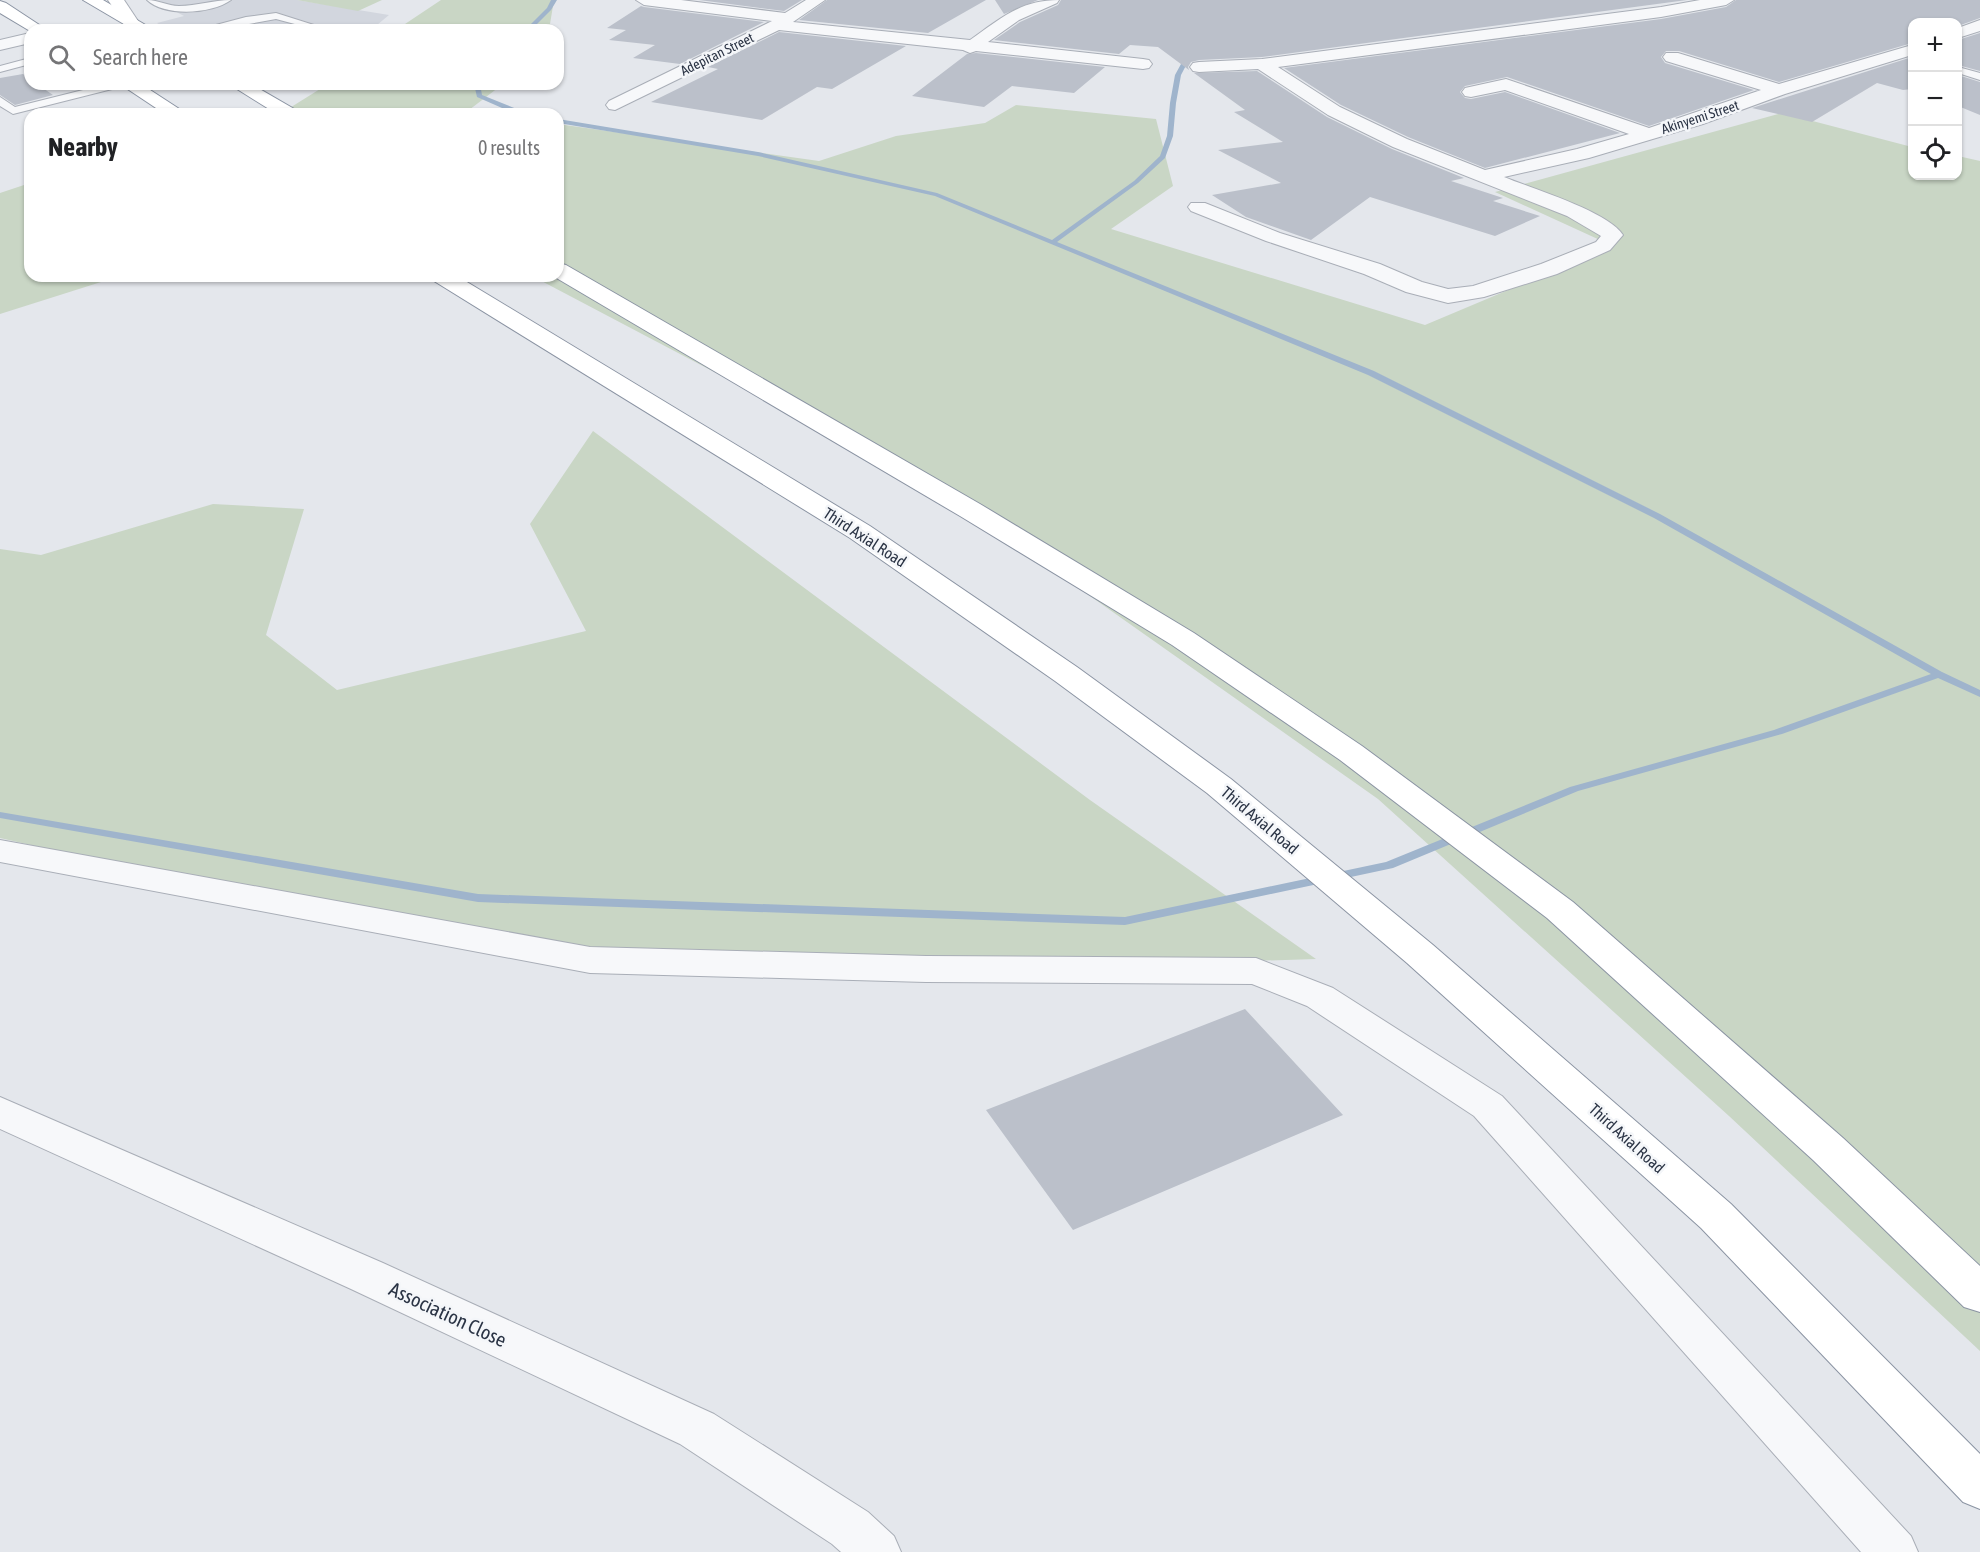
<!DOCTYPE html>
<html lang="en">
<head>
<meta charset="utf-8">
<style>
  :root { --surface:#fff; --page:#f2f2f2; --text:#202124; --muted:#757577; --line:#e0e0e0 }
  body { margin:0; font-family:"Asap Condensed",sans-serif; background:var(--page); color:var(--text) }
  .controls { position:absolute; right:18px; top:18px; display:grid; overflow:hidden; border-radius:12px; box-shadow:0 2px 4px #0004 }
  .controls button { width:54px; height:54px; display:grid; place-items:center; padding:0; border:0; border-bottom:2px solid var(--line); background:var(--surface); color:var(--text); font:30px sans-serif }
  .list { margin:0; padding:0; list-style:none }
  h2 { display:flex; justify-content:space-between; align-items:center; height:78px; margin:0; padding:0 24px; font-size:26px }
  h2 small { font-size:20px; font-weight:400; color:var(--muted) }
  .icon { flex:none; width:33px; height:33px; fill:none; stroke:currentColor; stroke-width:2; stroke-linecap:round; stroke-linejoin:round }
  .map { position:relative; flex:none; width:1980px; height:1552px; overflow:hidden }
  .search { position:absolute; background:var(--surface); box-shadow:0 2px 4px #0004; left:24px; top:24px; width:540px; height:66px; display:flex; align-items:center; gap:15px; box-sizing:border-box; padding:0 21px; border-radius:18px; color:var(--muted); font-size:22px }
  .panel { position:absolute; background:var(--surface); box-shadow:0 2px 4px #0004; left:24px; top:108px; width:540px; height:174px; border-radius:18px }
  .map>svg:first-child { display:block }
</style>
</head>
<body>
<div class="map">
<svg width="1980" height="1552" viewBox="0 0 1980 1552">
  <rect width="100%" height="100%" fill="#e4e7ec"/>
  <path fill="#d2d6de" d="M154,0H297L389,15L371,30H168L157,23L184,16Z"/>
  <path fill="#c9d6c5" d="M297,0H382L358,11Z
    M441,0H554L550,24L554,30H396Z
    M328,84H503L469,110L490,114H280Z
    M1016,105L1156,119L1173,186L1111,229L1425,325L1613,246L1495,192L1782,113L1912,147V176H1958V156L1980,161V1351L1729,1116L1378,799L944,493L532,276H558V124L819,161L896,136L985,123Z
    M30,183V276H120L0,314V193Z
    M593,431L1090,800L1316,959L1089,966L611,957L137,869L0,838V549L41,555L213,504L304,509L266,635L337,690L586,631L530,524Z"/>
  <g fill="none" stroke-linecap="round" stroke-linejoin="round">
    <path fill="#9fb4cc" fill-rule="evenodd" d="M551,0H557L551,10L531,30H525L547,8Z
      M1187,53L1192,54L1181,75L1176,103L1173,136L1165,158L1138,183L1057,242L1374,371L1660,514L1942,672L1980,690V697L1938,678L1782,734L1578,791L1393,868L1125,925L478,902L0,818V812L478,894L1125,917L1386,862L1570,787L1774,730L1931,674L1654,518L1368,375L935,196L758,156L558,123V119L758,152L937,193L1052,240L1134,181L1160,156L1167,136L1170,103L1175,75Z
      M474,84H480L482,95L529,114L511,112L477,97Z"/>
  </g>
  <path fill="#bbc0ca" d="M699,0H802L784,11Z
    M827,0H986L928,33L799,20Z
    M995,0H1038L1004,14Z
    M1061,0H1687L1262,57L1199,60L1191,62L1188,67L1189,70L1158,47L1130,45L1119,54L994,40L1020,22L1058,5Z
    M1736,0H1980V18L1958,26V22H1912V43L1779,82L1679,51H1666L1661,57L1665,63L1754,90L1649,126L1507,77L1465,86L1460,92L1465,98L1471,99L1505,92L1620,133L1485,168L1408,137L1341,105L1284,68L1661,19L1726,7Z
    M641,6L644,7L764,22L680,64L633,58L655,45L609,40L626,30L607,28Z
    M779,32L906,46L832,89L817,87L762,120L651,102L718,69L708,67Z
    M1980,33V71L1958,65V40Z
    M976,53L1105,67L1074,93L1012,86L984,107L912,96L967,54Z
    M1912,57V89L1903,90L1877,83L1812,122L1752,108Z
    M1257,71L1327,117L1392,149L1464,178L1451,181L1503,198L1493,201L1540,216L1495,236L1370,197L1311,240L1246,217L1212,195L1281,183L1218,150L1283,142L1234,112L1245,110L1194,73Z
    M23,74L30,79V84H37L53,95L15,105L0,95V78Z
    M1958,75L1980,82V115L1958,106Z
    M1245,1009L1343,1115L1073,1230L986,1110Z"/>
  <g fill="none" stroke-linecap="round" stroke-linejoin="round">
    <defs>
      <path id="lane" d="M147,0C159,0 167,6 179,6C197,6 213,0 231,0C212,14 165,17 147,0Z
        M276,13L317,26L314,30H304L306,27L276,19L216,30H197L246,17Z
        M30,58V64L0,72V66Z
        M1958,67L1980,73V80L1958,73Z
        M107,84H126L124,86L13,114L0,106V97L15,107Z"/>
      <path id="street" d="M636,0H681L785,13L806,0H825L793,22L970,40C1000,19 1020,0 1059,0L1057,3L1019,20L988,42L1143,59L1149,60L1152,64L1149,68L1143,69L976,51L970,53L963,50L779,30L615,110L609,109L606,105L609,101L772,21L644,5Z
        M1700,0H1734L1726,5L1661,17L1278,67L1340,107L1407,139L1485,170L1577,149L1629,134L1505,90L1471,97L1465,96L1462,92L1465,88L1506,79L1649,128L1761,90L1666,61L1663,57L1666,53H1678L1779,84L1912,45V55L1785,94L1703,124L1589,158L1504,177C1533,189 1607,211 1623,235L1610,250L1557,274L1484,297L1448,303L1406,292L1364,274L1266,241L1191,211L1188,207L1191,203H1205L1280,233L1380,264L1422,282L1448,289L1473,286L1541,264L1596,242L1601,236L1567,216L1393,147L1328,115L1258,69L1199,72L1193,71L1190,67L1193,63L1199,62L1262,59L1661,7Z
        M1980,20V31L1958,38V28Z
        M30,33V43L0,50V40Z
        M0,840L590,947L926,956L1256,958L1333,988L1502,1096L1911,1536L1918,1552H1861L1474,1116L1307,1006L1252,984L926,982L590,973L0,862Z
        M0,1097L383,1263L714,1414L868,1512L894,1536L901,1552H841L832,1544L680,1444L351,1289L0,1129Z"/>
      <path id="secondary" d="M108,0H124L138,21L136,24H124Z"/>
      <path id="highway" d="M83,0H103L154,30H134Z
        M0,1L6,3L47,30L30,31L0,13Z
        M120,84H141L187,114H165Z
        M229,84H251L296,110L299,114H277Z
        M558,263L566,265L980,504L1194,633L1362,746L1573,902L1843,1138L1980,1266V1312L1964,1307L1813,1160L1547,918L1340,760L1172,645L960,516L553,276H558Z
        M431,276H457L870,526L1077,667L1231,779L1433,945L1731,1204L1980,1454V1509L1963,1502L1701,1228L1407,963L1207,793L1055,681L850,538L434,281Z"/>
    </defs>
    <use href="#lane" stroke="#a9aeb7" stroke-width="2"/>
    <use href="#street" stroke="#a9aeb7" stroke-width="2"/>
    <use href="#secondary" stroke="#a9aeb7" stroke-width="2"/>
    <use href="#highway" stroke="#8b94a3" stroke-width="2"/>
    <use href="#lane" fill="#f7f8fa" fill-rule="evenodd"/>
    <use href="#street" fill="#f7f8fa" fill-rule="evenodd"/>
    <use href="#secondary" fill="#fff" fill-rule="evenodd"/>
    <use href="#highway" fill="#fff" fill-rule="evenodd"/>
  </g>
  <g text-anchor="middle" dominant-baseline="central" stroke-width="5" stroke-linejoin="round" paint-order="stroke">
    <g font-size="14" fill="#2b3445" stroke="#f4f6f9">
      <text transform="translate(717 54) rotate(-26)">Adepitan Street</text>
      <text transform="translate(1700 117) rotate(-18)">Akinyemi Street</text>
    </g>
    <g font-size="16" fill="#2b3445" stroke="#f4f6f9">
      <text transform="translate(865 537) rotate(33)">Third Axial Road</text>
      <text transform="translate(1260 820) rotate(40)">Third Axial Road</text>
      <text transform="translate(1627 1138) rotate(42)">Third Axial Road</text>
    </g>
    <g font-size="20" fill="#2b3445" stroke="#f4f6f9">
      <text transform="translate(448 1314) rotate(25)">Association Close</text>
    </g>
  </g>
</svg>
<div class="controls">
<button>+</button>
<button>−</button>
<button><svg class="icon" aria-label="locate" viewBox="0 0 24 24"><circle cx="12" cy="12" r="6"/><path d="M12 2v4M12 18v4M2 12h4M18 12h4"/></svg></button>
</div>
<div class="search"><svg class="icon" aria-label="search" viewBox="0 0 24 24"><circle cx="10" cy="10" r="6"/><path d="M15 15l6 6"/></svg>Search here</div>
<section class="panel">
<h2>Nearby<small>0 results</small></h2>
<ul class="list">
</ul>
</section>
</div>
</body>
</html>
